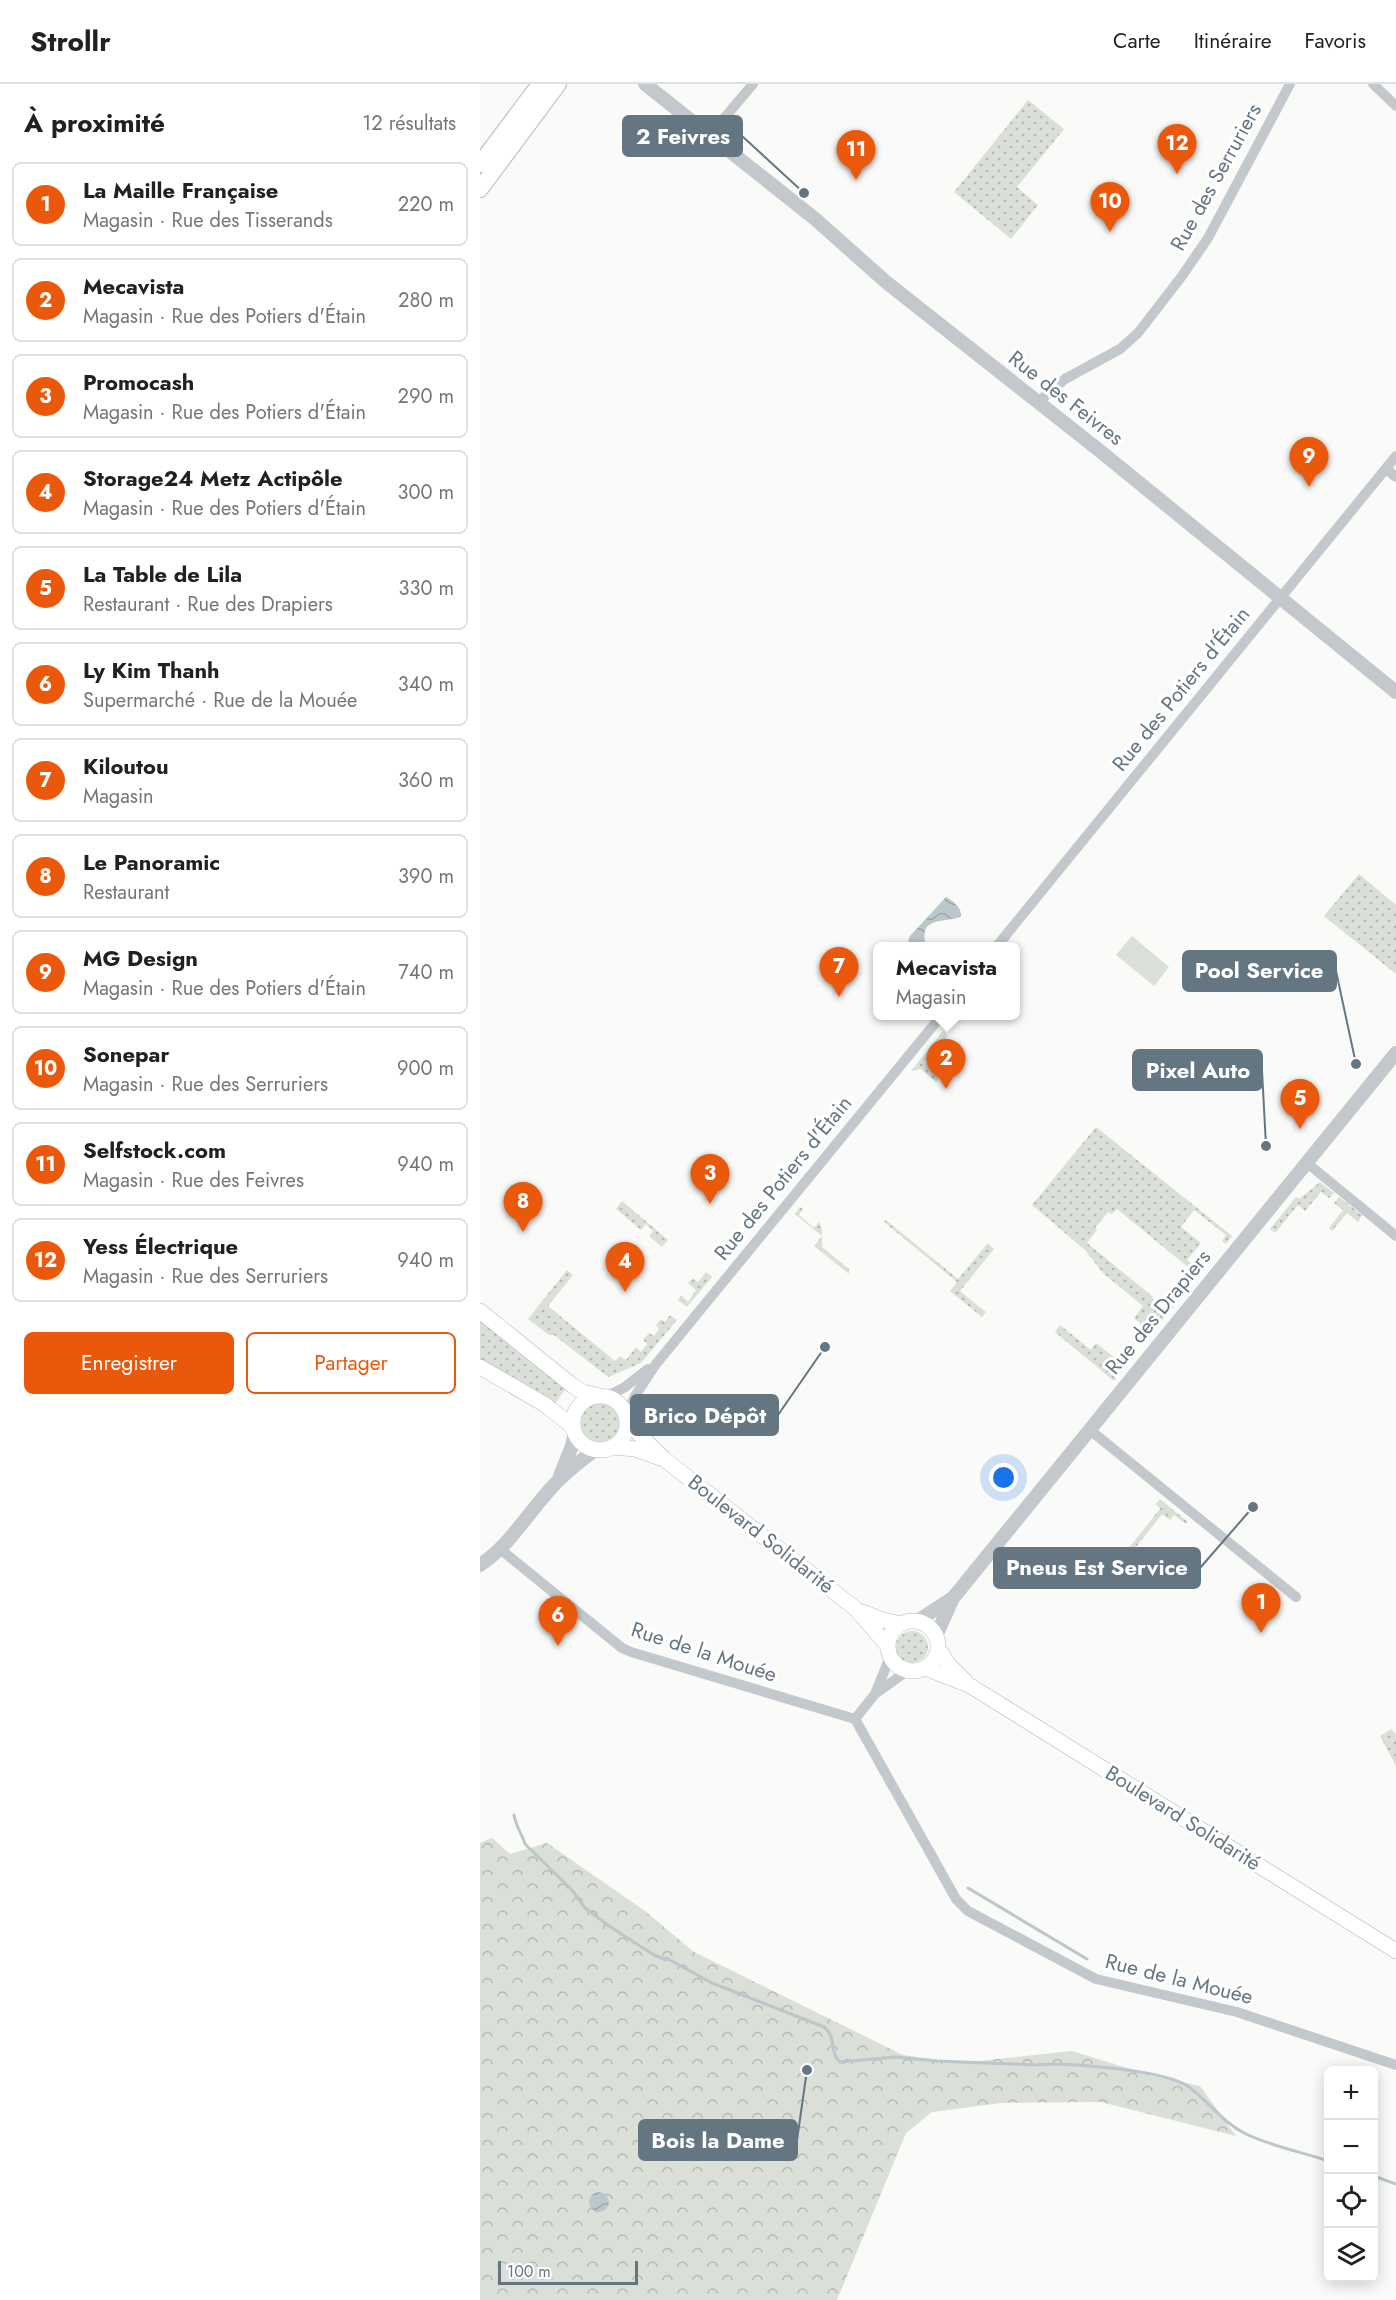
<!DOCTYPE html>
<html lang="fr">
<head>
<meta charset="utf-8">
<style>
  :root { --surface:#fff; --page:#f2f2f2; --text:#202124; --muted:#757577; --line:#e0e0e0; --accent:#ea580c }
  body { margin:0; font-family:Jost,sans-serif; background:var(--page); color:var(--text) }
  .controls { position:absolute; right:18px; bottom:18px; display:grid; overflow:hidden; border-radius:9px; box-shadow:0 3px 15px #0003 }
  .controls button { width:54px; height:54px; display:grid; place-items:center; padding:0; border:0; border-bottom:2px solid var(--line); background:var(--surface); color:var(--text); font:30px sans-serif }
  .scale { position:absolute; left:18px; bottom:15px; width:140px; box-sizing:border-box; padding-left:6px; border:3px solid #657683; border-top:0; font-size:16px; line-height:21px; white-space:nowrap; color:#657683; -webkit-text-stroke:4px #fff; paint-order:stroke }
  .you { position:absolute; left:524px; top:1394px; width:21px; height:21px; margin:-15px; border:4px solid #fff; border-radius:50%; background:#1a73e8; box-shadow:0 0 0 9px #1a73e833 }
  .badge { display:grid; place-items:center; width:39px; height:39px; border-radius:50%; background:var(--accent); color:#fff; font-size:20px; font-weight:700 }
  .pin { position:absolute; translate:-50% -50px; filter:drop-shadow(0 2px 3px #0008) }
  .pin::after { content:''; position:absolute; top:32px; width:21px; height:18px; background:inherit; clip-path:polygon(0 0,100% 0,50% 100%) }
  .popup { position:absolute; left:393px; top:858px; width:147px; height:78px; box-sizing:border-box; display:grid; place-content:center; border-radius:9px; background:var(--surface); filter:drop-shadow(0 2px 4px #0005); font-size:20px; white-space:nowrap; color:var(--muted) }
  .popup b { font-size:22px; color:var(--text) }
  .popup::after { content:''; position:absolute; left:50%; top:100%; margin-left:-12px; border:12px solid transparent; border-top-color:var(--surface) }
  .list { margin:0; padding:0; list-style:none }
  h2 { display:flex; justify-content:space-between; align-items:center; height:78px; margin:0; padding:0 24px; font-size:26px }
  h2 small { font-size:20px; font-weight:400; color:var(--muted) }
  .list li { display:grid; grid-template-columns:39px 1fr auto; gap:18px; align-items:center; box-sizing:border-box; height:84px; margin:0 12px 12px; padding:0 12px; border:2px solid var(--line); border-radius:9px }
  .list b { display:block; font-size:22px; white-space:nowrap }
  .list p { margin:0; font-size:20px; white-space:nowrap; color:var(--muted) }
  .list em { font-size:20px; font-style:normal; color:var(--muted) }
  .actions { display:flex; gap:12px; padding:18px 24px }
  .actions a { flex:1; padding:14px 0; border:2px solid var(--accent); border-radius:9px; text-align:center; font-size:21px; color:var(--accent) }
  .actions .main { background:var(--accent); color:#fff }
  .icon { flex:none; width:33px; height:33px; fill:none; stroke:currentColor; stroke-width:2; stroke-linecap:round; stroke-linejoin:round }
  .map { position:relative; flex:none; width:916px; height:2216px; overflow:hidden }
  header { display:flex; align-items:center; gap:36px; box-sizing:border-box; height:84px; padding:0 30px; background:var(--surface); border-bottom:2px solid var(--line) }
  header strong { font-size:28px }
  nav { display:flex; gap:33px; margin-inline-start:auto; font-size:21px }
  main { display:flex }
  aside { flex:1; background:var(--surface) }
  .map>svg:first-child { display:block }
</style>
</head>
<body>
<header>
<strong>Strollr</strong>
<nav><a>Carte</a><a>Itinéraire</a><a>Favoris</a></nav>
</header>
<main>
<aside>
<h2>À proximité<small>12 résultats</small></h2>
<ul class="list">
<li><span class="badge">1</span><div><b>La Maille Française</b><p>Magasin · Rue des Tisserands</p></div><em>220 m</em></li>
<li><span class="badge">2</span><div><b>Mecavista</b><p>Magasin · Rue des Potiers d'Étain</p></div><em>280 m</em></li>
<li><span class="badge">3</span><div><b>Promocash</b><p>Magasin · Rue des Potiers d'Étain</p></div><em>290 m</em></li>
<li><span class="badge">4</span><div><b>Storage24 Metz Actipôle</b><p>Magasin · Rue des Potiers d'Étain</p></div><em>300 m</em></li>
<li><span class="badge">5</span><div><b>La Table de Lila</b><p>Restaurant · Rue des Drapiers</p></div><em>330 m</em></li>
<li><span class="badge">6</span><div><b>Ly Kim Thanh</b><p>Supermarché · Rue de la Mouée</p></div><em>340 m</em></li>
<li><span class="badge">7</span><div><b>Kiloutou</b><p>Magasin</p></div><em>360 m</em></li>
<li><span class="badge">8</span><div><b>Le Panoramic</b><p>Restaurant</p></div><em>390 m</em></li>
<li><span class="badge">9</span><div><b>MG Design</b><p>Magasin · Rue des Potiers d'Étain</p></div><em>740 m</em></li>
<li><span class="badge">10</span><div><b>Sonepar</b><p>Magasin · Rue des Serruriers</p></div><em>900 m</em></li>
<li><span class="badge">11</span><div><b>Selfstock.com</b><p>Magasin · Rue des Feivres</p></div><em>940 m</em></li>
<li><span class="badge">12</span><div><b>Yess Électrique</b><p>Magasin · Rue des Serruriers</p></div><em>940 m</em></li>
</ul>
<div class="actions"><a class="main">Enregistrer</a><a>Partager</a></div>
</aside>
<div class="map">
<svg width="916" height="2216" viewBox="0 0 916 2216">
  <defs>
    <pattern id="grass-dots" width="8" height="8" patternUnits="userSpaceOnUse" patternTransform="scale(1.5)"><rect width="8" height="8" fill="#dadfd7"/><path d="M2 2h.1M6 6h.1" fill="none" stroke="#b4b9b4" stroke-width="1.8" stroke-linecap="round"/></pattern>
    <pattern id="forest-crowns" width="20" height="18" patternUnits="userSpaceOnUse" patternTransform="scale(1.5)"><rect width="20" height="18" fill="#dadfd7"/><path d="M2 6a3 3 0 1 1 6 0M12 15a3 3 0 1 1 6 0" fill="none" stroke="#b4b9b4"/></pattern>
    <pattern id="water-waves" width="16" height="10" patternUnits="userSpaceOnUse" patternTransform="scale(1.5)"><rect width="16" height="10" fill="#bbc7cb"/><path d="M0 5q4-4 8 0t8 0" fill="none" stroke="#9ca6aa"/></pattern>
  </defs>
  <rect width="100%" height="100%" fill="#fafaf8"/>
  <path fill="url(#grass-dots)" d="M548,16L584,45L537,103L558,121L531,155L474,108Z
    M879,790L916,821V890L844,832Z
    M463,947L468,951L464,957L479,970L456,998L441,985L431,987Z
    M616,1043L752,1152L746,1160L742,1157L746,1151L714,1126L701,1143L721,1159L707,1176L722,1189L715,1197L711,1193L714,1188L637,1125L632,1130L628,1128L615,1144L617,1146L607,1159L672,1212L673,1215L684,1224L703,1202L709,1205L671,1249L654,1234L663,1222L623,1189L605,1166L552,1121Z
    M840,1098L854,1109L849,1114L841,1108L825,1127L818,1121L795,1149L790,1145L816,1113L819,1115Z
    M859,1113L882,1131L878,1138L867,1129L852,1147L849,1144L863,1126L854,1119Z
    M142,1117L188,1156L182,1163L169,1152L173,1147L166,1140L161,1146L136,1125Z
    M320,1123L323,1125L319,1131L334,1144L339,1138L342,1146V1163L369,1185V1190L334,1162L342,1152L315,1130Z
    M406,1136L478,1195L508,1159L514,1165L480,1207L506,1228L502,1233L470,1207L477,1198L404,1138Z
    M87,1186L93,1191L68,1222L135,1277L140,1272L146,1276L156,1263L161,1268L167,1260L163,1256L169,1249L174,1252L179,1245L176,1241L181,1235L185,1238L190,1231L197,1236L161,1279L128,1293L74,1251H69L48,1235Z
    M226,1188L232,1193L207,1223L198,1216L201,1211L208,1218L216,1206L208,1199L213,1194L218,1198Z
    M0,1233L86,1304L75,1320L0,1276Z
    M580,1241L611,1266L616,1259L640,1278L645,1273L650,1278L634,1297L575,1248Z
    M100 1339a20 20 0 1 1 40 0a20 20 0 1 1-40 0Z
    M680,1415L708,1438L706,1440L694,1431L690,1436L682,1430L656,1463L648,1465L680,1425L676,1420Z
    M416 1563a16 16 0 1 1 32 0a16 16 0 1 1-32 0Z
    M911,1645L916,1650V1682L900,1652Z"/>
  <path fill="url(#forest-crowns)" d="M12,1754L30,1770L67,1759L165,1827L214,1868L423,1971L480,1979L592,1967L676,1993L720,2002L756,2052L621,2018L521,2019L452,2028L426,2049L357,2216H0V1759Z"/>
  <path fill="#dadfd7" d="M652,852L689,883L674,902L636,871Z"/>
  <path fill="url(#water-waves)" d="M466,813C473,817 482,824 481,832C468,840 437,830 446,862H432L428,857L430,852Z
    M109 2118a10 10 0 1 1 20 0a10 10 0 1 1-20 0Z"/>
  <g fill="none" stroke-linecap="round" stroke-linejoin="round">
    <path stroke="#bbc7cb" stroke-width="3" d="M34,1731C36,1743 42,1750 45,1760L92,1806L105,1824L129,1842L174,1871L186,1876V1874L232,1899L344,1943C358,1955 348,1967 360,1978L416,1973L457,1977L556,1981C586,1978 686,1986 709,2003C729,2018 743,2039 766,2050C791,2062 822,2068 848,2077
      M488,1804L607,1875
      M894,2092L916,2100"/>
    <defs>
      <path id="secondary" d="M0,1227L93,1302L103,1308L119,1312
        M0,1283L64,1320L93,1343
        M93 1339a27 27 0 1 1 54 0a27 27 0 1 1-54 0Z
        M147,1338L184,1375L376,1525L408,1562
        M134,1363L155,1365L180,1374
        M382,1528L403,1536L421,1540
        M408 1562a25 25 0 1 1 50 0a25 25 0 1 1-50 0Z
        M458,1564L468,1580L485,1597
        M445,1584L489,1601L916,1867"/>
      <path id="trunk" d="M0,80L60,0
        M0,105L78,0"/>
    </defs>
    <use href="#secondary" stroke="#b3babf" stroke-width="16"/>
    <use href="#trunk" stroke="#b4b9bd" stroke-width="18"/>
    <path stroke="#c3c8cc" stroke-width="10" d="M893,0L916,22
      M230,51L273,0
      M558,318L585,295L640,265L658,249L702,192L728,154L810,0
      M906,385L916,393
      M517,862L916,372
      M827,1079L916,1152
      M126,1313L145,1303L168,1285
      M146,1332L155,1312L176,1280L461,932
      M610,1346L816,1513
      M20,1465L142,1564L151,1568L375,1635L476,1815L488,1827L616,1895L757,1928L916,1981
      M395,1610L427,1587
      M375,1635L395,1610L410,1573"/>
    <path stroke="#c3c8cc" stroke-width="14" d="M165,0L334,134L406,198L620,367L916,608
      M80,1392L92,1362L95,1348
      M0,1481C33,1459 51,1423 79,1396C90,1385 103,1375 115,1366
      M436,1538L471,1515
      M456,1552L473,1514L916,969"/>
    <use href="#secondary" stroke="#fff" stroke-width="15"/>
    <use href="#trunk" stroke="#fff" stroke-width="16"/>
  </g>
  <g text-anchor="middle" dominant-baseline="central" stroke-width="6" stroke-linejoin="round" paint-order="stroke">
    <g font-size="21" fill="#657683" stroke="#fff">
      <text transform="translate(736 93) rotate(-61)">Rue des Serruriers</text>
      <text transform="translate(586 314) rotate(38)">Rue des Feivres</text>
      <text transform="translate(701 605) rotate(-51)">Rue des Potiers d'Étain</text>
      <text transform="translate(303 1094) rotate(-51)">Rue des Potiers d'Étain</text>
      <text transform="translate(678 1228) rotate(-51)">Rue des Drapiers</text>
      <text transform="translate(281 1450) rotate(38)">Boulevard Solidarité</text>
      <text transform="translate(224 1568) rotate(18)">Rue de la Mouée</text>
      <text transform="translate(703 1734) rotate(32)">Boulevard Solidarité</text>
      <text transform="translate(699 1895) rotate(14)">Rue de la Mouée</text>
    </g>
  </g>
  <path fill="none" stroke="#657683" stroke-width="2" d="M324 109L262 52M876 980L856 887M786 1062L782 986M345 1263L298 1331M773 1423L720 1484M327 1986L317 2056"/>
  <g fill="#657683" stroke="#fff" stroke-width="2">
    <circle cx="324" cy="109" r="6"/>
    <circle cx="876" cy="980" r="6"/>
    <circle cx="786" cy="1062" r="6"/>
    <circle cx="345" cy="1263" r="6"/>
    <circle cx="773" cy="1423" r="6"/>
    <circle cx="327" cy="1986" r="6"/>
  </g>
  <g fill="#657683" stroke="#657683" stroke-width="2">
    <rect x="143" y="32" width="119" height="40" rx="6"/>
    <rect x="703" y="867" width="153" height="40" rx="6"/>
    <rect x="653" y="966" width="129" height="40" rx="6"/>
    <rect x="151" y="1311" width="147" height="40" rx="6"/>
    <rect x="514" y="1464" width="206" height="40" rx="6"/>
    <rect x="159" y="2036" width="158" height="40" rx="6"/>
  </g>
  <g font-size="22" text-anchor="middle" font-weight="bold" fill="#fff">
    <text x="203" y="60">2 Feivres</text>
    <text x="779" y="894">Pool Service</text>
    <text x="718" y="994">Pixel Auto</text>
    <text x="225" y="1339">Brico Dépôt</text>
    <text x="617" y="1491">Pneus Est Service</text>
    <text x="238" y="2064">Bois la Dame</text>
  </g>
</svg>
<div class="controls">
<button>+</button>
<button>−</button>
<button><svg class="icon" aria-label="locate" viewBox="0 0 24 24"><circle cx="12" cy="12" r="6"/><path d="M12 2v4M12 18v4M2 12h4M18 12h4"/></svg></button>
<button><svg class="icon" aria-label="layers" viewBox="0 0 24 24"><path d="M12 4l9 5-9 5-9-5zM3 14l9 5 9-5"/></svg></button>
</div>
<div class="scale">100 m</div>
<div class="you"></div>
<div class="pin badge" style="left:781px;top:1549px">1</div>
<div class="pin badge" style="left:466px;top:1005px">2</div>
<div class="popup"><b>Mecavista</b>Magasin</div>
<div class="pin badge" style="left:230px;top:1120px">3</div>
<div class="pin badge" style="left:145px;top:1208px">4</div>
<div class="pin badge" style="left:820px;top:1045px">5</div>
<div class="pin badge" style="left:78px;top:1562px">6</div>
<div class="pin badge" style="left:359px;top:913px">7</div>
<div class="pin badge" style="left:43px;top:1148px">8</div>
<div class="pin badge" style="left:829px;top:403px">9</div>
<div class="pin badge" style="left:630px;top:148px">10</div>
<div class="pin badge" style="left:376px;top:96px">11</div>
<div class="pin badge" style="left:697px;top:90px">12</div>
</div>
</main>
</body>
</html>
